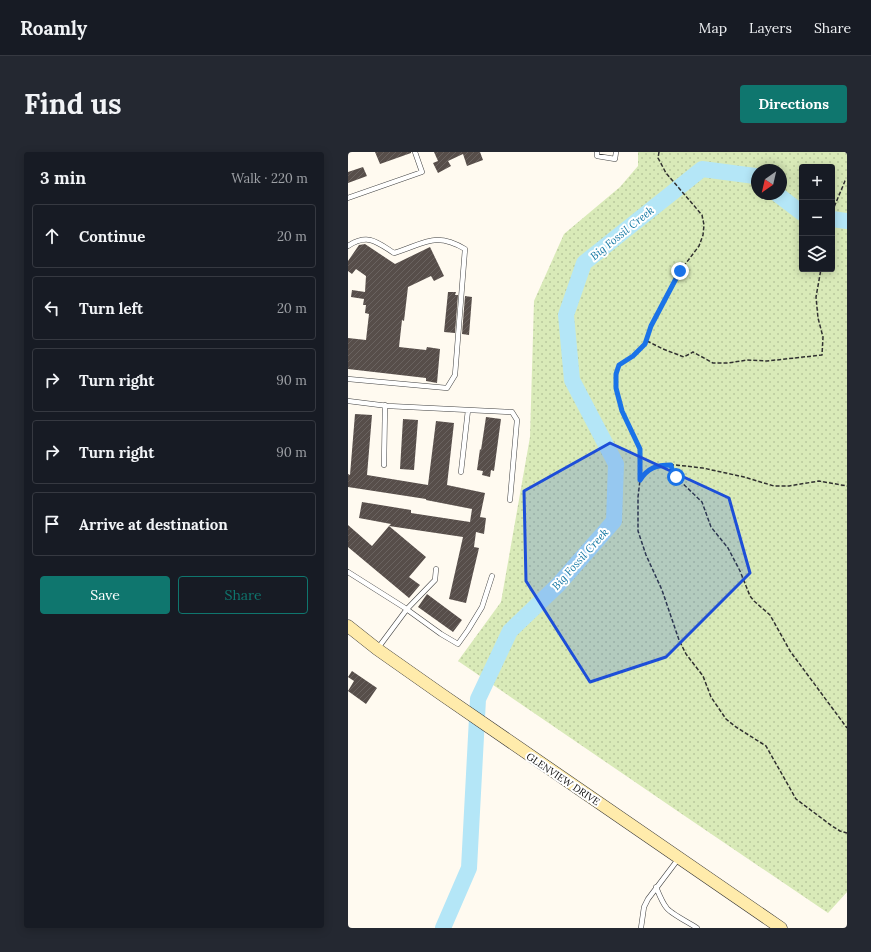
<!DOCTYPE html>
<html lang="en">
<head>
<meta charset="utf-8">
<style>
  :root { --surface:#171b24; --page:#242831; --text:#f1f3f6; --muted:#9ea1a6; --line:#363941; --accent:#0f766e }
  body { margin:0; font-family:Lora,serif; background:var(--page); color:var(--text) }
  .controls { position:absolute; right:12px; top:12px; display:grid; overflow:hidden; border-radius:4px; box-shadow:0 2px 10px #0003 }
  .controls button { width:36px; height:36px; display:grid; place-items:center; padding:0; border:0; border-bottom:1px solid var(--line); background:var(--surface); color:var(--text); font:20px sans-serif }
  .compass { position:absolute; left:403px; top:12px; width:36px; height:36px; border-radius:50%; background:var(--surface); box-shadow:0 2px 10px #0003; rotate:214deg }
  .stop { position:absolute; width:12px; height:12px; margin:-9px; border:3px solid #1a73e8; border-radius:50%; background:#fff }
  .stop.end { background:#1a73e8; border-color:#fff; box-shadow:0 1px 4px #0008 }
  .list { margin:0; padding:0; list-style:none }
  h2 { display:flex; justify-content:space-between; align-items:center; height:52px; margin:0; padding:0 16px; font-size:17px }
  h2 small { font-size:13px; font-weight:400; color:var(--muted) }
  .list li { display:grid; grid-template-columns:26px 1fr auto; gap:12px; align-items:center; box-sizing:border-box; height:64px; margin:0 8px 8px; padding:0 8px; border:1px solid var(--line); border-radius:4px }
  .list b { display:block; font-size:15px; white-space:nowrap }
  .list em { font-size:13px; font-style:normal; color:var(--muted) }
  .actions { display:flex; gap:8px; padding:12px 16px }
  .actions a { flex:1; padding:9px 0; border:1px solid var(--accent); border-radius:4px; text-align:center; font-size:14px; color:var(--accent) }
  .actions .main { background:var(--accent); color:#fff }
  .icon { flex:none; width:22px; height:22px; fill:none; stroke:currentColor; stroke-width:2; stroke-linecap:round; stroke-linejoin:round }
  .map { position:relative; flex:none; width:499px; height:776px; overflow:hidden; border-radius:4px }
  header { display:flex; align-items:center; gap:24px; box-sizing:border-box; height:56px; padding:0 20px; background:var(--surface); border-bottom:1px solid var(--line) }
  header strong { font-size:19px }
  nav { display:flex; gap:22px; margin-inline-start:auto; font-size:14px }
  .intro { display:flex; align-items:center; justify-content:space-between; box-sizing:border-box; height:96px; padding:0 24px }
  h1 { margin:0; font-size:28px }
  .button { padding:10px 18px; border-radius:4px; background:var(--accent); color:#fff; font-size:14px; font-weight:700 }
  main { display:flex; gap:24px; padding:0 24px }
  aside { flex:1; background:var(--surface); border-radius:4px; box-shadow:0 2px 10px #0003 }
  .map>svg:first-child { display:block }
</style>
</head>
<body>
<header>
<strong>Roamly</strong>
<nav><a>Map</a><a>Layers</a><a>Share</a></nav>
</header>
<div class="intro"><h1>Find us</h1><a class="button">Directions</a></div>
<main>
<aside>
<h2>3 min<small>Walk · 220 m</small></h2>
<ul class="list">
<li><svg class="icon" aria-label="ahead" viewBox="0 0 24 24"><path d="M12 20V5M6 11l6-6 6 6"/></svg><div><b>Continue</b></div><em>20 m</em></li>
<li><svg class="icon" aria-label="left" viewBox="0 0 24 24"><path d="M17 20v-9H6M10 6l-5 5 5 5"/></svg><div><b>Turn left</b></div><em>20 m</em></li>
<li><svg class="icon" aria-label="right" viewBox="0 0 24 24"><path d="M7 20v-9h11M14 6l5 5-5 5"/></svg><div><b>Turn right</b></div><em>90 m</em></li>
<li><svg class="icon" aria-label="right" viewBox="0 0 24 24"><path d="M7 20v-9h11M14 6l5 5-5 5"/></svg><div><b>Turn right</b></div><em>90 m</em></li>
<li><svg class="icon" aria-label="arrive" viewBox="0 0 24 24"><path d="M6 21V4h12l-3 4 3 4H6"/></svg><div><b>Arrive at destination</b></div></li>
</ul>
<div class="actions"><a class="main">Save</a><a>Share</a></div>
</aside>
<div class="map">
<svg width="499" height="776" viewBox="0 0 499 776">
  <defs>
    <pattern id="grass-dots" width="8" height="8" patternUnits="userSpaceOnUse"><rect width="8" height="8" fill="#d9eab8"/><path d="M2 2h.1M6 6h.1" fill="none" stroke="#b9c89d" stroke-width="1.8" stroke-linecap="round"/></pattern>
    <pattern id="building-hatch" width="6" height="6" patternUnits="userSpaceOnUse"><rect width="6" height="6" fill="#574e4a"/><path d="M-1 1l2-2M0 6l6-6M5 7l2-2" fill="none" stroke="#6a6360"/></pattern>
  </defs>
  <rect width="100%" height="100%" fill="#fffaf0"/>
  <path fill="url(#grass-dots)" fill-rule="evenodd" d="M290,0H499V740L480,761L328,658L110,509L153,450L182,285L186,149L216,82L272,35L290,14ZM454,15H484V117H454ZM409,18H433V42H409Z"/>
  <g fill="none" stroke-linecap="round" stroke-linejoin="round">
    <path stroke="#b4e6f7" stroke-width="16" d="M429,42L454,61
      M484,67L499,69
      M95,776L121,716L130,547L162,479L210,433L266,369L268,312L224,228L218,163L236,111L354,17L407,24L409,25"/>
  </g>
  <path fill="url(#building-hatch)" d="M27,0H63V1L32,12Z
    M86,0H132L135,8L119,14L115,2L100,9L103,14L90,21L85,11L90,9Z
    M15,15L19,24L0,31V20Z
    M17,92L47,112L82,95L96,124L86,129L83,124L60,135L56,169L54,168L51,195L78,198L79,195L92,197L89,231L78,229V226L0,217V186L18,188L21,162L17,161L18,153H15L16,147L3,145L4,138L17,140L18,124L8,117L4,122L0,119V109L11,93Z
    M100,140H108L107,143H110L107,181L96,180Z
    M117,144L124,145L121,183L114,182Z
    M7,262L24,263L19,323L80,333L88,269L106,271L99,333L137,341L132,365L138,366L136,382L128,380L126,395L131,396L118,451L101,447L115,385L41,374L43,372L11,366L14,350L63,358V361L122,370L124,357L78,348V347L0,335V322L2,323Z
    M138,265L153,267L146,319L143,318L142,325L134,323L135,319L129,318L132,297L133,298Z
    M55,267L70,268L66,318L52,317Z
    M0,373L24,394L41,374L78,405L61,425L72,433L61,446L0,395Z
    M79,442L114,468L105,480L70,455Z
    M4,519L29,536L18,552L0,539L6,529L0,525Z"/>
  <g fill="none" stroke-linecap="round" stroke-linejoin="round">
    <defs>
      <path id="service" d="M249,0V4L267,7L268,0
        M0,46L74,20L67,0
        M0,94C20,81 29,90 46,101C76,92 87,79 117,97L107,223L99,236L0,227
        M0,249L40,254L164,260L169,268L162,348
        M36,313L37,253
        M113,320L120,258
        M0,420L57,456L93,482L110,492L120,478L134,455L144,424
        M30,496L59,457L87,428L88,417
        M308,735C311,742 314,750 318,755C321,761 342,771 349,776
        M293,776L296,755L300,747L331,706"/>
      <path id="secondary" d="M0,474L29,497L93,542L433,776"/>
    </defs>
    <use href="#service" stroke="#414141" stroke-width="5.5"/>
    <use href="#secondary" stroke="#303030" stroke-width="13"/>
    <path stroke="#303030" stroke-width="1.5" stroke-dasharray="4 2" stroke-linecap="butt" d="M311,0L310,6L318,21L354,63L356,73L355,83L351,94L332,119L323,135L303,174L297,192L285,204L271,213L268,222V236L274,259L291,297L292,328L290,345V379L298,403L314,438L331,488L338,502L355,524L363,545L378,567L388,575L418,594L448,647L484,674L492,679L499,681
      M484,60L497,29L499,28
      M299,189L315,197L336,205L345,200L365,211H380L399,208L419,209L474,203L475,185L470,166L468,145L473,117
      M323,313L325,321L328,325L354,350L363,375L380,396L392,419L402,444L406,449L422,463L442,499L499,576
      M292,328L297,320L312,313H328L355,316L396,325L426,334H441L471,329L499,334"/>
    <use href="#service" stroke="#fff" stroke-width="4.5"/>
    <use href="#secondary" stroke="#ffebab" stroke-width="12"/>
  </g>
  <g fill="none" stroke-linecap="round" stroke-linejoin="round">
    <path stroke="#1a73e8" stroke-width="5" d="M328,325L325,321L323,313C308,313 300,316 292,328V297L274,259L268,236V222L271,213L285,204L297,192L303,174L332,119"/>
  </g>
  <path fill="#1d4ed8" fill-opacity="0.2" stroke="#1d4ed8" stroke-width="3" stroke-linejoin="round" d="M262,291L381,346L402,421L318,505L242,530L178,429L176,339Z"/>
  <g text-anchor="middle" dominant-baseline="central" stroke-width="4" stroke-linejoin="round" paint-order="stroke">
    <g font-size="10" fill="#0e0e0e" stroke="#fff">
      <text transform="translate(215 627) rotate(34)">GLENVIEW DRIVE</text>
    </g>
    <g font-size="11" font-style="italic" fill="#1577a3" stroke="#fff">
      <text transform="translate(274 81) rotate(-39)">Big Fossil Creek</text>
      <text transform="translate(232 407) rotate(-48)">Big Fossil Creek</text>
    </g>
  </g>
</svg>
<div class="controls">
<button>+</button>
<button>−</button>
<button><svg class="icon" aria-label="layers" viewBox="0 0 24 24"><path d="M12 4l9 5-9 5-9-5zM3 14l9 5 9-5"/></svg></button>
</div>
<svg class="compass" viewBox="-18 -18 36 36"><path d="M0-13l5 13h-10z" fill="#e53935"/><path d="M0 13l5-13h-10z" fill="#9ea1a6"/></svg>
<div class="stop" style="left:328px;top:325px"></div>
<div class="stop end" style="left:332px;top:119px"></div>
</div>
</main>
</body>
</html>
